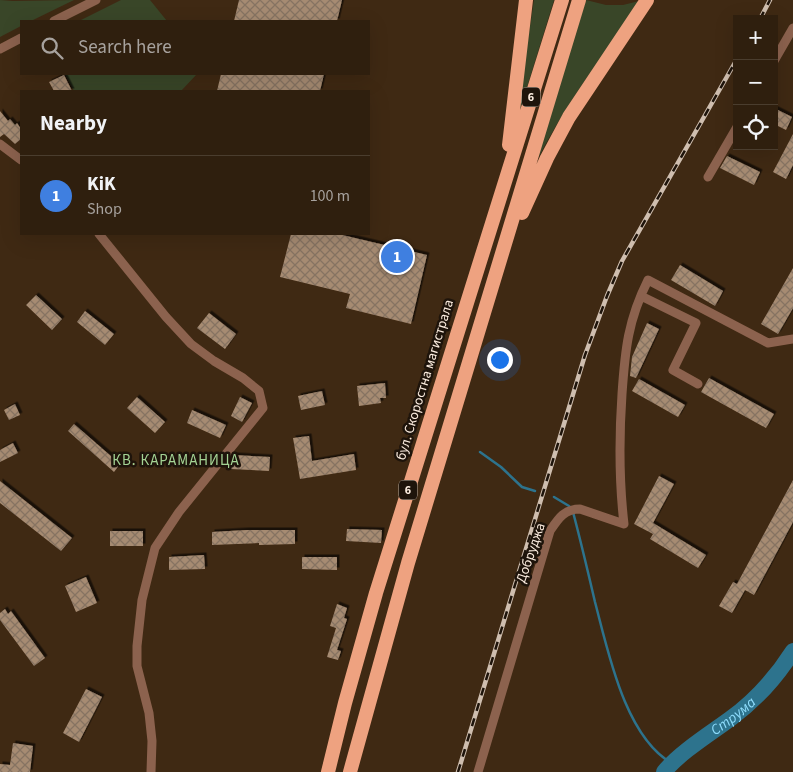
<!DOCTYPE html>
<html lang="en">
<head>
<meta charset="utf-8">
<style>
  :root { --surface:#2f1f0e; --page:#372717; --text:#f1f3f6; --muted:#a7a29e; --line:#4a3d2e; --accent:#79d157 }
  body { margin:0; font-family:"Source Sans 3",sans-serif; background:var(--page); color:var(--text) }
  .controls { position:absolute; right:15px; top:15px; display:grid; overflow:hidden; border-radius:0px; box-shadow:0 5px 20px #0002 }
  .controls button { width:45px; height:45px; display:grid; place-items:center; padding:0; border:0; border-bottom:1px solid var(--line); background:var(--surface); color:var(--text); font:25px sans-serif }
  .you { position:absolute; left:499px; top:359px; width:18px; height:18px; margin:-12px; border:4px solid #fff; border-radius:50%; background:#1a73e8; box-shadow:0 0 0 8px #1a73e833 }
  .badge { display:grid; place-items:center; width:32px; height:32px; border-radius:50%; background:var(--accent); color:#fff; font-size:16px; font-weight:700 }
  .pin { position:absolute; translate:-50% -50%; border:2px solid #fff; box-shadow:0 1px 5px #0006 }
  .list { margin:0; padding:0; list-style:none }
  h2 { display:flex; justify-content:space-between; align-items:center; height:65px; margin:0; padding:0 20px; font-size:21px }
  h2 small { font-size:16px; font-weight:400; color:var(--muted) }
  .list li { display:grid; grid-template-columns:32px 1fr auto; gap:15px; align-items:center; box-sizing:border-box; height:80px; padding:0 20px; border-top:1px solid var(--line) }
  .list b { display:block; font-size:19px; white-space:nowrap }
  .list p { margin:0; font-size:16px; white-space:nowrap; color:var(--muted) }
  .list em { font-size:16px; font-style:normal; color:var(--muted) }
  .icon { flex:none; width:28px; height:28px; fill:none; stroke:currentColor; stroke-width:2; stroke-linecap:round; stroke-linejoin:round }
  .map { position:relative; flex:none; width:793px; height:772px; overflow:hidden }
  .search { position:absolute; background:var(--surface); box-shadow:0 5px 20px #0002; left:20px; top:20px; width:350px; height:55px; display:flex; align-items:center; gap:12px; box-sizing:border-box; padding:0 18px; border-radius:0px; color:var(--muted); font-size:19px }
  .panel { position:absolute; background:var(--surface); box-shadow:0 5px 20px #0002; left:20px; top:90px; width:350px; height:145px; border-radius:0px }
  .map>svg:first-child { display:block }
</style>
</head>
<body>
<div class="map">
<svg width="793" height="772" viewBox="0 0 793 772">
  <defs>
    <pattern id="building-cross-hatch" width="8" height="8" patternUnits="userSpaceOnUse" patternTransform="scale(1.25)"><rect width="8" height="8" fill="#a68b72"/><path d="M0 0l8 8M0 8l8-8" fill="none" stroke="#867362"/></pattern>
    <filter id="shadow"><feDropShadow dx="2.5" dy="-2.5" stdDeviation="0" flood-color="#0009"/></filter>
  </defs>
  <rect width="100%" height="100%" fill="#3f2913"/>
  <path fill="#394628" d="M0,0L13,1L74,0L31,21H21V26L0,37Z
    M121,0H150L167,21H79Z
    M534,0H554L515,126Z
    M586,0L606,5H623L643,0C603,54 564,106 534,166L532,167Z
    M65,74H197L181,91H74Z"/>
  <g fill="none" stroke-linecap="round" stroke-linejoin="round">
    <path stroke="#2d738d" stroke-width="2.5" d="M480,452L501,467L522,487L535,491
      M554,497L569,506L573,512C581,542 588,572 595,602C608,651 625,738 673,764"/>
    <path stroke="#2d738d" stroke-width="16" id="s1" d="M664,772C679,753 711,733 730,719C755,701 777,676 793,651"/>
  </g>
  <path fill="url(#building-cross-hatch)" filter="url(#shadow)" d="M239,0H342L337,21H234Z
    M221,74H324L320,91H217Z
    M64,75L72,91H54L49,82Z
    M774,108L792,117L786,130L774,124Z
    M0,111L8,121L10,119L15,125L17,123L21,129V139L15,144L4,134L0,137Z
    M793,134V165L786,179L773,172Z
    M727,156L760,172L754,185L720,168Z
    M291,234H338L427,255L411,324L346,308L350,294L280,277Z
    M680,265L723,291L715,306L671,280Z
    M793,268V308L778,334L761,324Z
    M36,295L62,319L52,330L26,305Z
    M85,311L114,334L105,345L77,322Z
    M209,313L236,334L225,349L197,328Z
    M647,323L659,329L636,378L630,376L632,357Z
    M709,378L774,414L766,428L701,392Z
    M639,379L685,405L678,417L632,391Z
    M385,383L386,398H380L381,403L359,406L357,386Z
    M322,391L325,405L301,410L298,396Z
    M137,397L165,422L155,433L127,408Z
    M240,397L252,403L242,422L231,416Z
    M15,404L20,415L9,420L4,410Z
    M192,410L226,425L220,438L187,423Z
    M74,424L120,464L114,472L68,431Z
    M309,436L312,461L354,454L356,470L300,479L293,438Z
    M13,443L18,453L0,462V450Z
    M233,455L270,457L269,471L231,469Z
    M659,476L674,484L653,523L706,555L698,568L650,539L653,534L634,524Z
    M793,480V522L754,595L745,590L732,613L719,606L733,582L737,584Z
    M0,481L72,538L61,551L0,503Z
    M347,529L382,530L381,543L346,541Z
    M247,530H295V544L259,545V543L212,545V532Z
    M110,531H143V546H110Z
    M204,555L205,569L169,570V557Z
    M302,557H337V570L302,569Z
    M86,577L97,603L76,612L65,586Z
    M337,604L347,608L344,618L347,619L337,650L341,651L338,660L327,657L336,628L330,626Z
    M5,609L8,614L11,611L45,658L34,666L0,620V613Z
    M86,689L102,697L79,742L63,733Z
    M13,743L33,746L30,772H0V764L10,765Z"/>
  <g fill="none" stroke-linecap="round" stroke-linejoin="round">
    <path stroke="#8c624e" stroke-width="9" d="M54,21L96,0
      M0,49L21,38
      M774,61L793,28
      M0,144L21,160
      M708,177L737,127
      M99,234L166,317L191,344L214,361L243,378L259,391L263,408L179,512L155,548L142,600L137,646V666L149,713L152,741L151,772
      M641,296L696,323L673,370L698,384
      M478,772L550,531C558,519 564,509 580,509L624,524C619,481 619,438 622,394C625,350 628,320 648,280L768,343L793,339"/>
    <path stroke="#eea280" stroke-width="14" d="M509,145L526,0
      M522,213L547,158L569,117L647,0
      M328,772L345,703L376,593L562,0
      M350,772L408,563L579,0"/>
    <defs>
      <path id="rail" d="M760,19L770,0
        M458,772L585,355L607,296L622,261L737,59"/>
    </defs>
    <use href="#rail" stroke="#cfbeaf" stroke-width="4.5"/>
    <use href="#rail" stroke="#1e140b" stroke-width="2.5" stroke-dasharray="8" stroke-linecap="butt"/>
  </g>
  <g text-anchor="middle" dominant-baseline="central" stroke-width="5" stroke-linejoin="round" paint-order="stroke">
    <g fill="#1e140b" stroke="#b9aca0" stroke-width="1">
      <rect x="522" y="87.5" width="18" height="19" rx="4"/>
      <rect x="399" y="480.5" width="18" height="19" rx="4"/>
    </g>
    <g font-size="12" font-weight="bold" fill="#fcede0">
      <text x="531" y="97">6</text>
      <text x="408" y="490">6</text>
    </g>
    <g font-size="14" fill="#fcede0" stroke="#1e140b">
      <text transform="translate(425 380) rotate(-73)">бул. Скоростна магистрала</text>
      <text transform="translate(531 553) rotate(-71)">Добруджа</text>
    </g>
    <g font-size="15" letter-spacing="1" fill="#a4d394" stroke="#1e140b">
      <text x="176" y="460">КВ. КАРАМАНИЦА</text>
    </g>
    <g font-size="15" font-style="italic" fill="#8edcfc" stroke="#1e140b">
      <text stroke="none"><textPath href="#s1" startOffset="89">Струма</textPath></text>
    </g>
  </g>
</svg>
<div class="controls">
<button>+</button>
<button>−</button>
<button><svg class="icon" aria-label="locate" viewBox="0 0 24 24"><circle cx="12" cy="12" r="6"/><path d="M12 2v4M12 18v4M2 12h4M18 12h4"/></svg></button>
</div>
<div class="you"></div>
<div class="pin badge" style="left:397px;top:257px;background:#3f7fe0">1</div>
<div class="search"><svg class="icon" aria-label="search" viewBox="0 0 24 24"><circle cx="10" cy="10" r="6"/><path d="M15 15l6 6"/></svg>Search here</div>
<section class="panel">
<h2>Nearby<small></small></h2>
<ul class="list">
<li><span class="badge" style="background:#3f7fe0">1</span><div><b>KiK</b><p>Shop</p></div><em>100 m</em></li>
</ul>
</section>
</div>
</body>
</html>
